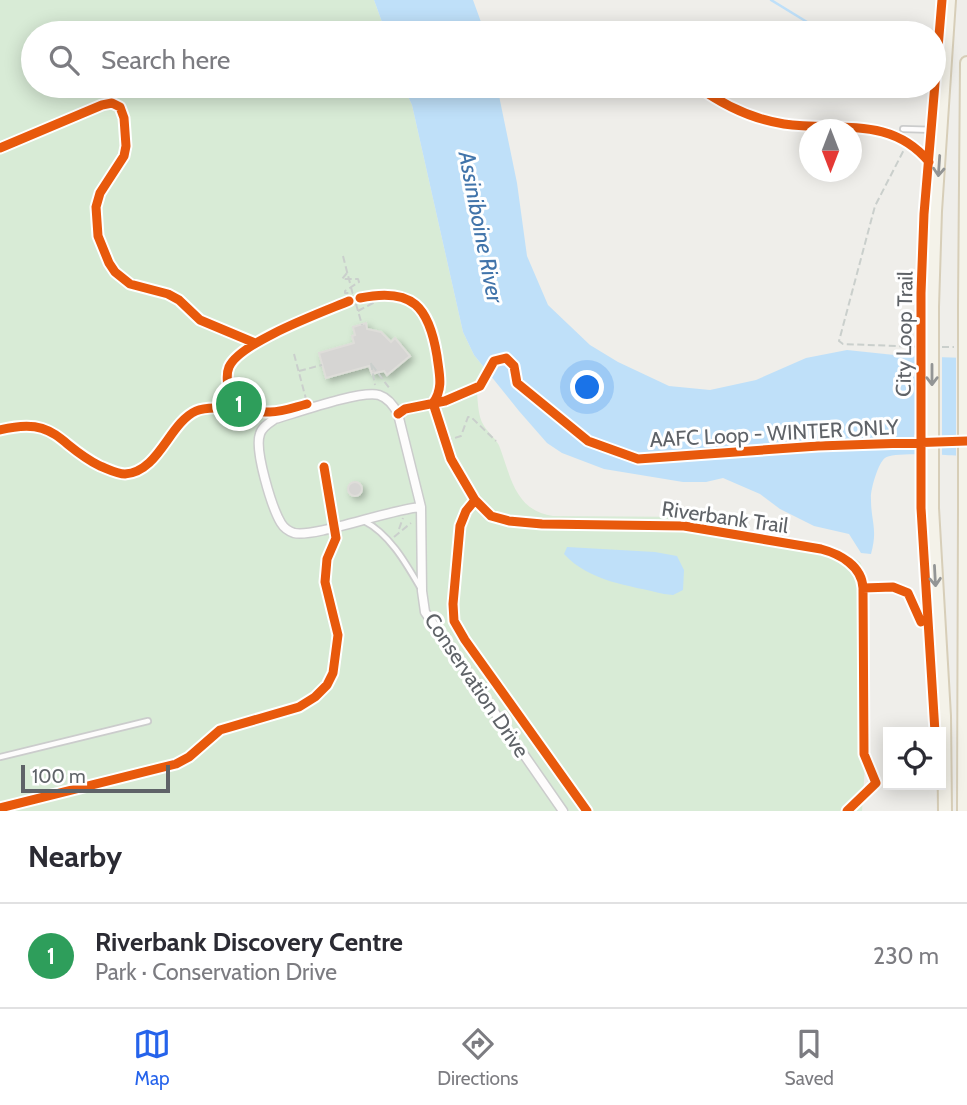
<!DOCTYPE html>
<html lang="en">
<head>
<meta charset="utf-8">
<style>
  :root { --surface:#fff; --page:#f2f2f3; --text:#2b2b33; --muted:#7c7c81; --line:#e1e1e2; --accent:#2563eb }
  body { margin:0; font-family:Cabin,sans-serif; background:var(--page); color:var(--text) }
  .controls { position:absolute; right:21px; bottom:21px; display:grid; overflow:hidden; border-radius:0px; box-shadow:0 4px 18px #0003 }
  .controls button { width:63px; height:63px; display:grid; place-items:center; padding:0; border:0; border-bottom:2px solid var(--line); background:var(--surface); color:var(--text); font:35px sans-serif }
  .compass { position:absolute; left:799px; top:119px; width:63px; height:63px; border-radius:50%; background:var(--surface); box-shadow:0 4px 18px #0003; rotate:180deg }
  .scale { position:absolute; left:21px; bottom:18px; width:149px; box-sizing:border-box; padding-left:7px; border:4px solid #5f6368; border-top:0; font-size:19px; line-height:24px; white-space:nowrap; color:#5f6368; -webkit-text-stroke:5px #fff; paint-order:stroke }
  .you { position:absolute; left:588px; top:388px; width:24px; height:24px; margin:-18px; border:5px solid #fff; border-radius:50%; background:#1a73e8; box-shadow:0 0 0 10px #1a73e833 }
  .badge { display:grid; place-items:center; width:46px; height:46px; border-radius:50%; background:var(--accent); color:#fff; font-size:23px; font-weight:700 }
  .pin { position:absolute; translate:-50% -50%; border:4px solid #fff; box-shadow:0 2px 7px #0006 }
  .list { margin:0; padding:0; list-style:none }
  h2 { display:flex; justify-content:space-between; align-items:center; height:91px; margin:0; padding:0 28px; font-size:30px }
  h2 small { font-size:23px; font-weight:400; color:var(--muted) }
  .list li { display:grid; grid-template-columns:46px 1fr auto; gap:21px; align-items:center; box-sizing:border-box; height:105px; padding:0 28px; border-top:2px solid var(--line) }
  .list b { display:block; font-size:26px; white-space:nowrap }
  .list p { margin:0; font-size:23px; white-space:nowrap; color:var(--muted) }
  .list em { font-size:23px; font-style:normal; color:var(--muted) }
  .icon { flex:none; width:38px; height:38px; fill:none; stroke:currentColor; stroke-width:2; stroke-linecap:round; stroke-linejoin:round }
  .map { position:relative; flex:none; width:967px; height:811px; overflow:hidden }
  .search { position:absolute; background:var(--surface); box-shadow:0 4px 18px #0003; left:21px; right:21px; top:21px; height:77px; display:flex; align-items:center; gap:18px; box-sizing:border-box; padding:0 24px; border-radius:38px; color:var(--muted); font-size:26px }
  .sheet { height:196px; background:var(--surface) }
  nav { display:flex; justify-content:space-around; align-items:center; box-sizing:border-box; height:98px; border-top:2px solid var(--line); background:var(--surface); font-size:19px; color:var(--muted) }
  nav a { display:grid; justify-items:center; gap:4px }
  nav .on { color:var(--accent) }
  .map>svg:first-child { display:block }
</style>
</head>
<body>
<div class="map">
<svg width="967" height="811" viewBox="0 0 967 811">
  <defs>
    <filter id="shadow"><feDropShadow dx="3.5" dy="3.5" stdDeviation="3.5" flood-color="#0004"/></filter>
  </defs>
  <rect width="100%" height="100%" fill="#efeeea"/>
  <path fill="#d8ebd6" d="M0,0H374L386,33H33V86H403L412,105L463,332L474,355L490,375L476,383C478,396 477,416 484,426C489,434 497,439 500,448C511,478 516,511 553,516L699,517L702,521L838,548L860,562L868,581L867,736L862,811H0Z"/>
  <path fill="#bfe0f9" d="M374,0H473L485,33H386Z
    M403,86H497L517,183L527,256L548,305L590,345L618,362L669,386L710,390L756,380L806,358L847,350L904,356L967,358V456C953,456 893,451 885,458C878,463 870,491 871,499C871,522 878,529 871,554L861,553L849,534L814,526L780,509L760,494L723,478L706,482H683L604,469L562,453L547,443L519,411L474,355L463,332L412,105Z
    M567,547L655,552L677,556L684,570L683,590L673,595L664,594C628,585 590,582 564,554Z"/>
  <path fill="#efeeea" d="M917,353L942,354V459L917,458L914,435L917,433L916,381L914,374L917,371Z
    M956,354L967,355V460H956Z"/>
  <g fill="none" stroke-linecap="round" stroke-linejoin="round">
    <path stroke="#bfe0f9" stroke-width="2.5" d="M771,0L825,33
      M896,86L919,92"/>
  </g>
  <path fill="#d6d5d3" stroke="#deddd9" stroke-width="2" filter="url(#shadow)" d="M366,323L367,329L381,332L391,342L395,338L410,356L387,375L384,371L372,374L369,366L326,378L319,353L354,343L352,336L355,335L353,327Z
    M348 489a7 7 0 1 1 14 0a7 7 0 1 1-14 0Z"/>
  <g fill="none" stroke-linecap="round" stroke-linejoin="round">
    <defs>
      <path id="service" d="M903,129L937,130
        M364,521C390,534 407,565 421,589
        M0,757L148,721"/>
      <path id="minor" d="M421,507C391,509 314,538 294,533C288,531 284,528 281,523C272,508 254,450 260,434C262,427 269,423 275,419C296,413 360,390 379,395C388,398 394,406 398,414L421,507L422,591L425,612L563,811"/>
      <path id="primary" d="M932,307L935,211L949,0
        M965,307L967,63
        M932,508L944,716L945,811
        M964,811L965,508"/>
    </defs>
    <use href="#service" stroke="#cbcccc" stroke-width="8"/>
    <use href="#minor" stroke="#cbcccc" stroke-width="11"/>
    <use href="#primary" stroke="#d7ceb8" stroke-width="16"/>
    <path stroke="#cacfcc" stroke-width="2" stroke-dasharray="7 3.5" stroke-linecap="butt" d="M908,142L875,206L839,341L843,344L922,347
      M343,256L353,295
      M347,273L342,279H358L359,282L345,291V293H353
      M356,304L362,325
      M358,311L373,303L381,295
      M942,347H954
      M294,354L306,399
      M371,363L375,385
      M372,365L390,389
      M299,371L322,365
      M445,441L461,436L468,417H471L496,441
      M399,529L403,518
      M394,537L411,523"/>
    <use href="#service" stroke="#fdfcfc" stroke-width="4.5"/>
    <use href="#minor" stroke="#fdfcfc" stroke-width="8"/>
    <use href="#primary" stroke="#f4f2e9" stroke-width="12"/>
    <defs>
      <path id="primary-bridge" d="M932,307V508
        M965,307V508"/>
    </defs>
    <use href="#primary-bridge" stroke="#d7ceb8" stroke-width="16" stroke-linecap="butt"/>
    <use href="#primary-bridge" stroke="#f4f2e9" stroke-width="12"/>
    <defs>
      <path id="cycleway" d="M697,86C723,105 752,119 784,124C838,132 890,115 929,162
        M0,148L102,105L112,103L120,107L124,118L126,146L124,156L100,193L96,207L98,236L109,263L115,272L130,284L168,294L179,300L200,320L255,343
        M360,298C413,287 429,307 437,356C439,373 444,388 433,403
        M433,403L451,459L475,500L491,516L509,521L542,524L684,526L821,549C840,554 862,566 863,588L893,587L908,593L921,622
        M233,410C231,398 224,379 229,367C240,342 323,312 349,301
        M398,414L405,409L445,401L480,386L494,361L506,358L514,366L517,383L588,441L638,459L818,446L967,441
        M0,430C57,416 56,444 100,466C108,469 117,474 125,474C159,472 169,423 196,411C213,403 250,413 270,412C283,412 295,407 307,404
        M475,500L466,511L460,526L453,604L454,621L465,640L587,811
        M935,732L921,508V293L924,214L942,0
        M0,808L176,764L189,757L220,730L299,707L315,697L327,685L333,673L338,635L325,582L327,559L336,538L324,467
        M847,811L876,783L864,754L863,588"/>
    </defs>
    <use href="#cycleway" stroke="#fff" stroke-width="13"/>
    <use href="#cycleway" stroke="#e8590c" stroke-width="9"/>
  </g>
  <defs><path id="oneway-shaft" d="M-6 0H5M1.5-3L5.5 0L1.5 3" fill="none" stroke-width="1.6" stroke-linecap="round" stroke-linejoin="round" transform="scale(1.75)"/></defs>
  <g stroke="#939595">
    <use href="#oneway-shaft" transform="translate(939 166) rotate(94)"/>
    <use href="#oneway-shaft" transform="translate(932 375) rotate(90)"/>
    <use href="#oneway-shaft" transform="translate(935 576) rotate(87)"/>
  </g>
  <g text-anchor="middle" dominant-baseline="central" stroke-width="6" stroke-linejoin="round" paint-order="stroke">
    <g font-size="21" fill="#5f6368" stroke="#fff">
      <text transform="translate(904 334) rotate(-89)">City Loop Trail</text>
      <text transform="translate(774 433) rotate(-3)">AAFC Loop - WINTER ONLY</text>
      <text transform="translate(725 517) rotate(8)">Riverbank Trail</text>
      <text transform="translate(477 685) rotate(56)">Conservation Drive</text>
    </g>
    <g font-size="23" font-style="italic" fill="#4174aa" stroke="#fff">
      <text transform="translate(481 227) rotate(79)">Assiniboine River</text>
    </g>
  </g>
</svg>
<div class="controls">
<button><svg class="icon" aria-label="locate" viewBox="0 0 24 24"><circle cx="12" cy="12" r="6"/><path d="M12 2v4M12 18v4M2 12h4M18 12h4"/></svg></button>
</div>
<svg class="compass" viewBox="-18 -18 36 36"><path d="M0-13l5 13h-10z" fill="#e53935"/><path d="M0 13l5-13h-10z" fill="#7c7c81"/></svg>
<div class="scale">100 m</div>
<div class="you"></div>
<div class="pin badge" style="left:239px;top:404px;background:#2e9e5b">1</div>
<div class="search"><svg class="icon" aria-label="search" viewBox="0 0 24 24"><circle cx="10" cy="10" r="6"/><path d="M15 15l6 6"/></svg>Search here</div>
</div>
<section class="sheet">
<h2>Nearby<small></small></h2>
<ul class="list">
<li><span class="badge" style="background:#2e9e5b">1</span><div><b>Riverbank Discovery Centre</b><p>Park · Conservation Drive</p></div><em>230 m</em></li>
</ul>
</section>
<nav>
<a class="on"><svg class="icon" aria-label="map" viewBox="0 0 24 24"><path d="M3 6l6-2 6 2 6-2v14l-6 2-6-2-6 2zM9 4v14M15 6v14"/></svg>Map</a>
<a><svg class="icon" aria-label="directions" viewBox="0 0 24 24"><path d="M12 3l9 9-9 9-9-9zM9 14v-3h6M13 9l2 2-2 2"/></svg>Directions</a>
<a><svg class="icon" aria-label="saved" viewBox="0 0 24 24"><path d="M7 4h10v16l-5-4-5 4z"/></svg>Saved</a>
</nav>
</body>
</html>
